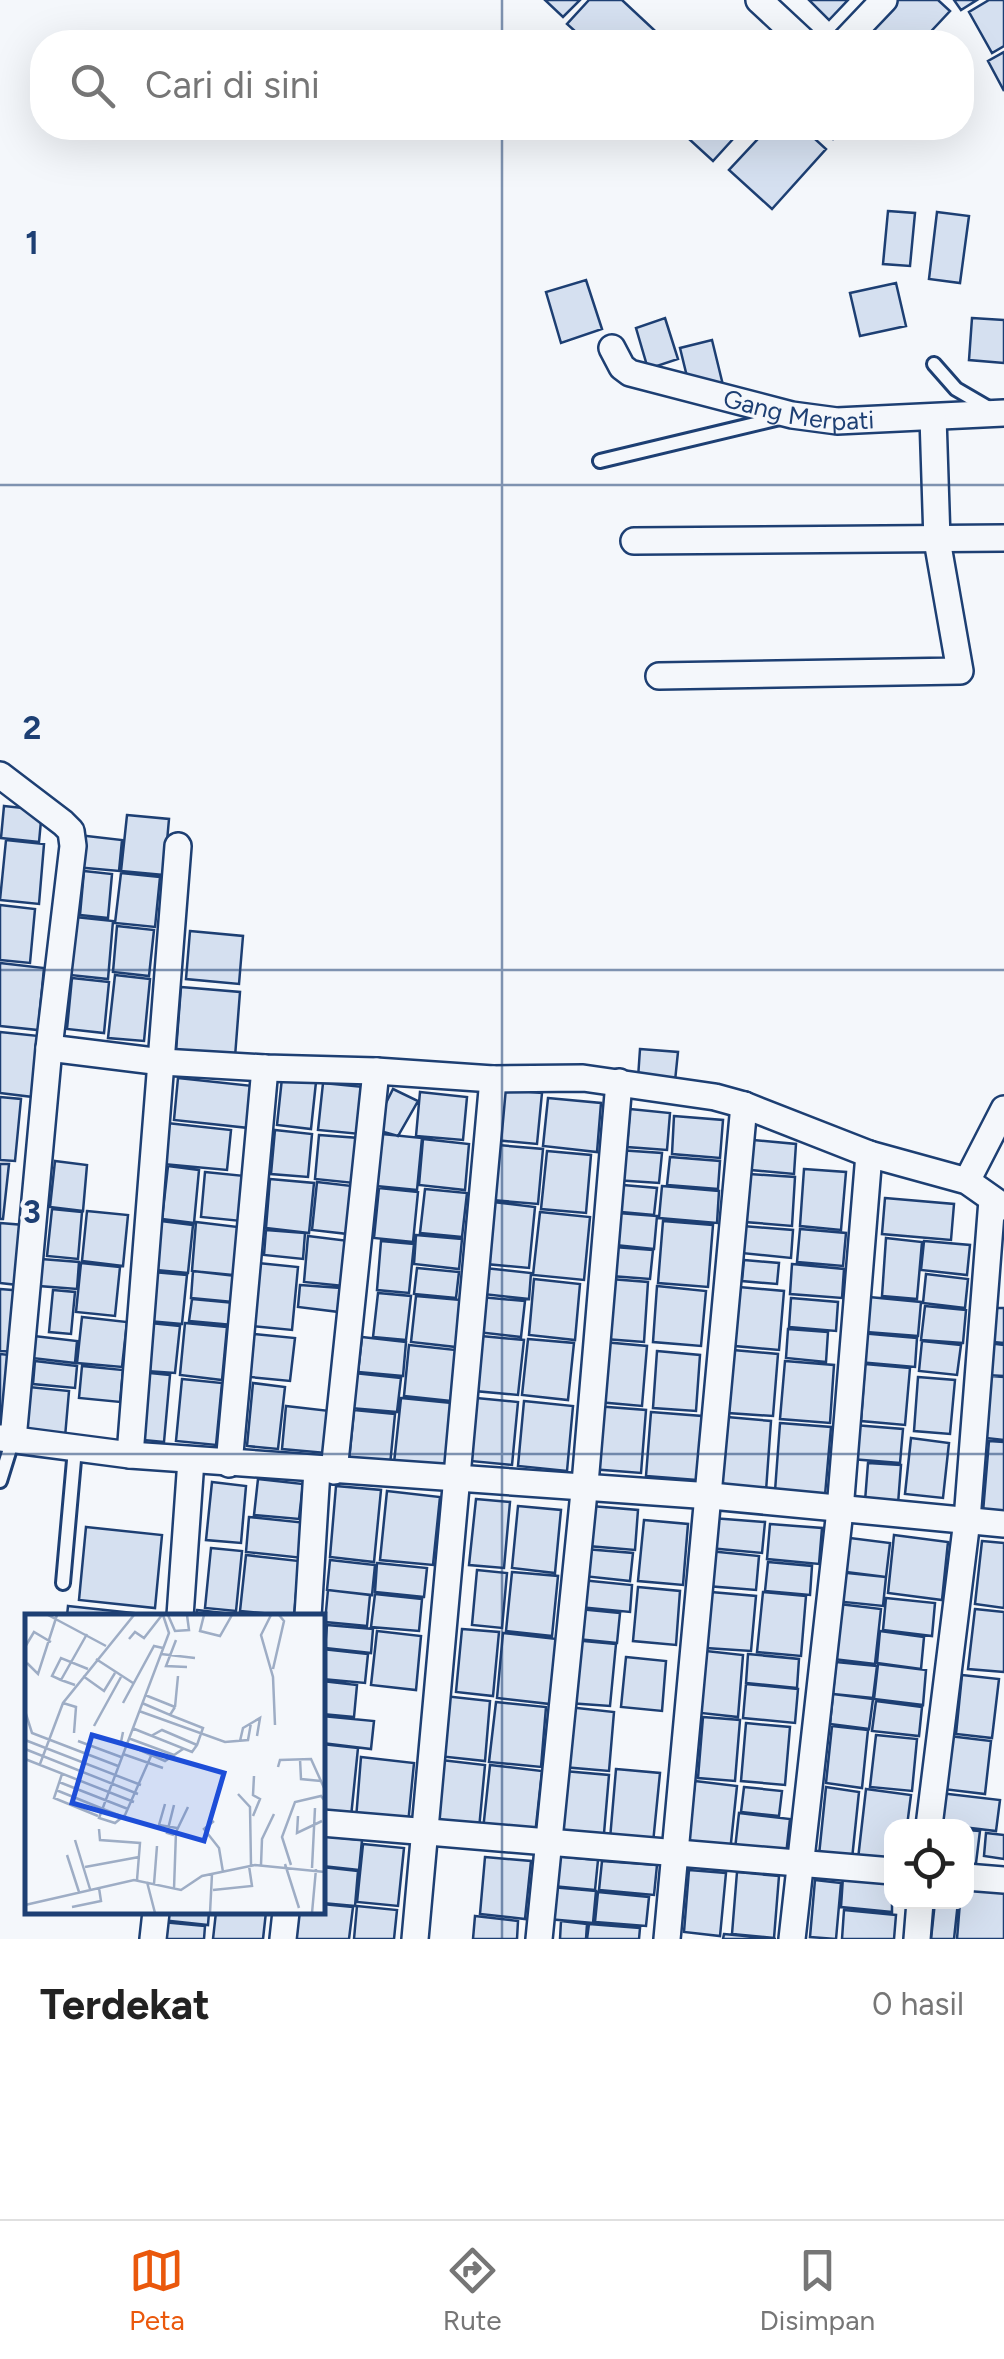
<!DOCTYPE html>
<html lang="id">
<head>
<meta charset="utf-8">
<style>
  :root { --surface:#fff; --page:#f2f2f2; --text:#222; --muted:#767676; --line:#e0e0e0; --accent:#ea580c }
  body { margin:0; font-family:Figtree,sans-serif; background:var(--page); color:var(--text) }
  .controls { position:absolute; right:30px; bottom:30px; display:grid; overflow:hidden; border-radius:20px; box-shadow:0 10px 40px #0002 }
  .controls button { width:90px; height:90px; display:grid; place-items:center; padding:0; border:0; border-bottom:2px solid var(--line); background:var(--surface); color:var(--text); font:50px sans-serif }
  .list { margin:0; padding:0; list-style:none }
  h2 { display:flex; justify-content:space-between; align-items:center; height:130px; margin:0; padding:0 40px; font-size:42px }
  h2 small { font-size:32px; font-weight:400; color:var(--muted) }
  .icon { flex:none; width:55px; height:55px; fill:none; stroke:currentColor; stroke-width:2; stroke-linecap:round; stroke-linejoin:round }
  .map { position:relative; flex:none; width:1004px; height:1939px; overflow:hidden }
  .search { position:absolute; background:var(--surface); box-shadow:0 10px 40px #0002; left:30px; right:30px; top:30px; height:110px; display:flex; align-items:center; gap:25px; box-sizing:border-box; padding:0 35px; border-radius:40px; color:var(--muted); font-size:38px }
  .sheet { height:280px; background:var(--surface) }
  nav { display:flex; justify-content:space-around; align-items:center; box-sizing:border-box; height:140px; border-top:2px solid var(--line); background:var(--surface); font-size:28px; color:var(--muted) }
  nav a { display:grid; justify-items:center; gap:5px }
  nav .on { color:var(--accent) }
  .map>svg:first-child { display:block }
</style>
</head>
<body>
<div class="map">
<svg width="1004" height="1939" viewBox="0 0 1004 1939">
  <rect width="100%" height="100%" fill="#f4f7fb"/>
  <path fill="#d5e0f0" stroke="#1d3f73" stroke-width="2.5" d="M545,0H580L563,17Z
    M589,0H622L667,42H587L567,24Z
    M809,0H848L829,20Z
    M894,0H938L950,11L921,42H856Z
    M954,0H977L961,10Z
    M989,0H1004V46L992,53L969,12Z
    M1004,52V91L988,61Z
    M677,128H743L713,161Z
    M768,128H803L826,149L772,209L729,170Z
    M821,128H844L833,139Z
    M888,211L915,213L910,266L883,264Z
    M937,212L969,216L960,283L929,279Z
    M586,280L602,329L561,343L546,292Z
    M896,283L906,326L860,336L850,293Z
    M665,318L678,359L648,369L636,328Z
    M972,318L1004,320V363L969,360Z
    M712,340L722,381L690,389L680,348Z
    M4,806L42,810L39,842L1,838Z
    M127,815L169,819L164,875L121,871Z
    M78,835L122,840L119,871L75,867Z
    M6,840L44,844L39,904L0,900Z
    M84,871L112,874L108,918L80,915Z
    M121,873L160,877L155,927L115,923Z
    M0,905L35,909L30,963L0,960Z
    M75,917L113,921L108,979L70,975Z
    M117,926L154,930L149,976L113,972Z
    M190,931L243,936L239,984L186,979Z
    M0,963L44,968L38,1030L0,1026Z
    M115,975L150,979L144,1041L108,1038Z
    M72,978L109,982L104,1033L67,1029Z
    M181,987L240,992L235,1057L176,1051Z
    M0,1032L39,1036L33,1097L0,1093Z
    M640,1049L678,1052L675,1081L638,1078Z
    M178,1078L253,1086L249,1128L174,1120Z
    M282,1078L316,1082L311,1129L277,1125Z
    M323,1083L364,1087L360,1134L318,1130Z
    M393,1089L418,1101L398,1136L373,1129Z
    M500,1089L542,1093L537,1144L495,1140Z
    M420,1092L467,1097L463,1140L416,1136Z
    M0,1097L21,1099L15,1161L0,1160Z
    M548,1098L601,1103L597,1152L543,1146Z
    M630,1109L670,1113L667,1150L627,1147Z
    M674,1116L723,1120L720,1158L672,1154Z
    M167,1123L231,1130L227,1170L163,1164Z
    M275,1130L312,1134L308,1177L271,1174Z
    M382,1134L422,1138L417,1190L376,1186Z
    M319,1135L359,1138L354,1183L315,1179Z
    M423,1139L469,1144L465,1190L419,1185Z
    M753,1140L796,1144L794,1174L751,1170Z
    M498,1145L543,1149L538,1204L492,1200Z
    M618,1150L662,1153L659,1183L615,1180Z
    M547,1151L591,1155L586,1213L541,1209Z
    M670,1157L720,1161L718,1189L667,1185Z
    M55,1161L87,1165L83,1211L50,1207Z
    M0,1164H9L3,1219H0Z
    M168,1166L199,1170L194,1223L162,1219Z
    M804,1169L846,1172L841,1230L800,1226Z
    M205,1172L245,1176L241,1221L201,1217Z
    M749,1174L795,1177L792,1226L745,1222Z
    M270,1179L314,1183L309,1233L266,1228Z
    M317,1182L352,1186L348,1234L312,1230Z
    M623,1185L657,1188L654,1215L621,1212Z
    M662,1186L719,1191L717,1223L659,1218Z
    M379,1188L418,1192L413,1242L374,1238Z
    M425,1189L467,1193L462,1237L420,1233Z
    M885,1198L954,1204L951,1240L882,1234Z
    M493,1202L535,1207L529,1268L486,1264Z
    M52,1209L82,1212L78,1259L47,1256Z
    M87,1211L128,1215L123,1266L82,1261Z
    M540,1212L590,1217L584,1280L533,1275Z
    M618,1213L657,1216L654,1249L615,1245Z
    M161,1221L193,1225L188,1273L156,1270Z
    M663,1221L713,1225L708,1287L658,1283Z
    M196,1222L238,1227L233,1275L192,1271Z
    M0,1223L24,1225L18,1285L0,1283Z
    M743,1226L793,1230L791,1258L741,1253Z
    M800,1229L846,1233L843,1266L797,1262Z
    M266,1230L305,1233L303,1259L264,1255Z
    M416,1235L462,1239L459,1269L414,1264Z
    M308,1236L349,1241L344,1286L304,1282Z
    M886,1238L922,1242L917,1299L882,1296Z
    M381,1241L414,1244L409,1293L377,1290Z
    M924,1241L970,1245L967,1275L921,1270Z
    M614,1247L653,1250L650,1279L611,1276Z
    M41,1259L79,1262L77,1289L39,1286Z
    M744,1260L779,1263L777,1284L742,1281Z
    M81,1263L120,1267L115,1316L76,1312Z
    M258,1263L298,1267L292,1330L251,1326Z
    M792,1264L844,1269L842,1298L790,1294Z
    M417,1268L459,1272L456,1298L414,1294Z
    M485,1268L531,1273L529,1299L483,1294Z
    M193,1271L236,1276L233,1302L191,1298Z
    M153,1272L187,1275L182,1324L148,1321Z
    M926,1274L968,1279L965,1308L923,1303Z
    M534,1279L580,1284L575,1340L529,1335Z
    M610,1279L648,1282L644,1342L605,1339Z
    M300,1285L341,1288L339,1312L298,1307Z
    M657,1286L706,1291L701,1346L653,1342Z
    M739,1287L784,1291L779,1350L735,1346Z
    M0,1289L24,1291L18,1352L0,1351Z
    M53,1290L75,1292L71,1334L49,1332Z
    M378,1293L411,1296L406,1340L373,1337Z
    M416,1296L461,1300L456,1347L411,1342Z
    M480,1297L525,1301L521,1337L477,1332Z
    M869,1297L921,1302L918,1336L866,1332Z
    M791,1298L838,1302L836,1331L789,1327Z
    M192,1299L235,1303L233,1325L189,1321Z
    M925,1306L966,1310L963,1343L921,1340Z
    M996,1308H1004V1343L993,1342Z
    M82,1317L127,1322L122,1367L77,1363Z
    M150,1323L180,1326L175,1373L146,1371Z
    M185,1323L227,1327L222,1380L180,1375Z
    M788,1329L828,1332L826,1362L786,1358Z
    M860,1333L917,1338L915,1367L858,1362Z
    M254,1334L295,1338L290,1381L250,1377Z
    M34,1336L77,1341L75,1363L32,1358Z
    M481,1336L524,1340L518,1395L475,1391Z
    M362,1337L406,1342L403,1376L358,1372Z
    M528,1339L574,1343L568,1400L522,1395Z
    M922,1341L961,1345L957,1375L919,1371Z
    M603,1342L647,1346L642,1406L598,1402Z
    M988,1343L1004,1345V1376L986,1375Z
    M409,1345L456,1350L451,1401L404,1396Z
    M733,1350L778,1354L773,1416L728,1413Z
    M657,1351L700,1355L696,1411L653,1408Z
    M0,1354L10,1355L3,1420H0Z
    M35,1361L77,1366L75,1388L33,1384Z
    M785,1361L834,1365L830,1423L780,1419Z
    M865,1364L910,1368L905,1425L861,1421Z
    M82,1366L123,1370L120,1402L79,1398Z
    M140,1372L170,1375L164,1442L133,1439Z
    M354,1373L401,1378L397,1412L350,1408Z
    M991,1376L1004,1377V1440L986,1438Z
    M918,1377L955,1380L950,1434L914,1431Z
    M182,1379L222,1383L216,1445L176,1441Z
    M253,1383L285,1387L278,1449L247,1446Z
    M29,1387L69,1391L65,1437L25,1433Z
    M466,1397L518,1402L512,1465L460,1460Z
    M401,1398L452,1403L446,1469L394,1463Z
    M524,1401L573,1406L567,1471L518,1466Z
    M286,1406L330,1411L326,1453L282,1449Z
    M595,1406L646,1410L641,1473L591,1469Z
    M354,1410L395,1414L390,1465L349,1461Z
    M651,1412L702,1416L697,1480L646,1476Z
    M727,1417L771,1421L766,1491L721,1487Z
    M780,1423L831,1427L825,1495L775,1491Z
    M854,1425L903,1429L900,1463L851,1459Z
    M911,1438L949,1443L943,1498L905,1494Z
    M989,1441L1004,1442V1514L983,1512Z
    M868,1463L901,1465L898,1504L865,1501Z
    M258,1479L303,1484L299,1519L254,1515Z
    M212,1482L246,1486L241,1543L206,1540Z
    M336,1486L381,1490L374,1562L330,1557Z
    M387,1491L440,1497L433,1565L380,1560Z
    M476,1499L510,1502L504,1568L469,1565Z
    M518,1506L561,1510L555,1573L512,1568Z
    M591,1506L638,1510L635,1550L588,1546Z
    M249,1517L307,1523L303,1558L246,1552Z
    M712,1518L765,1522L762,1553L709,1548Z
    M644,1520L688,1524L683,1585L638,1581Z
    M770,1524L822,1528L819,1564L767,1559Z
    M86,1527L162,1535L155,1608L79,1600Z
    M894,1535L948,1542L942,1600L888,1593Z
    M842,1537L890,1543L886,1577L838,1571Z
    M982,1541L1004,1543V1608L975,1604Z
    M211,1548L242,1551L236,1611L205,1608Z
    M585,1549L633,1553L630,1581L583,1576Z
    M709,1551L759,1556L756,1590L707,1586Z
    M246,1555L299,1561L294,1616L240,1611Z
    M330,1560L375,1565L372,1595L327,1590Z
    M768,1562L812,1566L810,1595L765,1591Z
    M377,1563L427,1568L424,1597L375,1592Z
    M477,1570L507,1573L502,1628L472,1625Z
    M512,1572L558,1576L552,1636L506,1631Z
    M838,1572L886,1577L883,1606L834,1601Z
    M581,1580L632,1585L630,1612L579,1607Z
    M638,1587L680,1591L676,1645L633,1641Z
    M328,1590L370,1595L367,1626L325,1622Z
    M711,1592L756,1596L751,1651L706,1648Z
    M763,1592L806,1596L801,1656L757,1652Z
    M375,1594L422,1599L419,1631L371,1627Z
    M886,1598L935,1603L932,1636L883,1630Z
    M839,1604L881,1609L875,1664L833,1659Z
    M68,1606L161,1616H67Z
    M579,1609L620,1613L617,1643L577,1639Z
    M975,1609L1004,1612V1672L968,1669Z
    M197,1610L233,1614V1616H196Z
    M327,1625L373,1629L371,1653L325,1648Z
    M462,1629L499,1632L493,1696L456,1692Z
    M377,1631L421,1636L416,1690L371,1685Z
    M880,1631L924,1637L921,1669L877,1663Z
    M503,1633L557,1639L550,1704L497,1698Z
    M573,1640L616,1644L610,1706L568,1703Z
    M322,1649L368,1654L365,1683L322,1679Z
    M706,1651L743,1655L738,1717L701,1713Z
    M748,1654L799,1659L797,1688L746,1683Z
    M626,1657L666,1661L662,1711L621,1707Z
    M836,1662L877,1666L873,1698L833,1694Z
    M878,1664L926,1670L923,1705L874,1699Z
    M962,1675L999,1679L992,1738L956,1734Z
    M322,1681L357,1685L354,1717L322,1714Z
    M746,1684L798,1689L795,1723L743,1718Z
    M833,1694L873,1699L869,1729L830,1724Z
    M444,1696L490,1701L485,1761L438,1756Z
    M876,1701L922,1707L919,1736L872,1731Z
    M496,1702L546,1707L541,1767L489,1762Z
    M568,1707L614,1712L609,1771L563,1767Z
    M322,1716L374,1721L371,1749L322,1743Z
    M703,1717L740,1720L735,1781L698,1778Z
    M746,1723L790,1727L785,1785L741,1781Z
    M832,1726L868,1730L862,1788L826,1783Z
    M876,1735L917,1739L912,1791L870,1787Z
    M949,1736L991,1741L985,1794L943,1789Z
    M322,1744L358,1748L351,1817L322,1814Z
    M361,1757L414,1763L408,1824L356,1819Z
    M441,1760L485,1765L479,1829L434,1824Z
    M490,1765L542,1771L535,1835L483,1830Z
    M616,1769L660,1773L653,1843L610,1839Z
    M564,1771L609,1775L603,1845L558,1840Z
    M695,1781L737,1786L730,1852L688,1847Z
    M744,1787L782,1791L779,1816L741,1812Z
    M826,1787L859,1792L852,1859L819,1855Z
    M866,1789L911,1795L907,1826H892V1863L858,1859Z
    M940,1793L1000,1800L996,1831L937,1824Z
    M739,1813L790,1819L786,1855L735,1849Z
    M966,1830L980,1831L975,1871L966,1870Z
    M986,1833L1004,1835V1859L984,1856Z
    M322,1836L362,1840L359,1870L322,1866Z
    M363,1844L404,1848L398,1906L357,1902Z
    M554,1856L598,1860L595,1890L552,1886Z
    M485,1857L531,1861L525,1919L480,1914Z
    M602,1861L657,1865L654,1895L599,1890Z
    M322,1867L358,1871L355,1906L322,1903Z
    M689,1870L726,1873L720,1936L684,1932Z
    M737,1872L779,1876L774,1938L732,1934Z
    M843,1877L892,1881V1912L841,1907Z
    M815,1880L841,1883L836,1939L810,1937Z
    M551,1887L596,1891L593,1923L548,1919Z
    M966,1888L1004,1891V1939H957L960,1902H966Z
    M598,1892L649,1897L646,1926L595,1922Z
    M935,1902H958L954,1939H931Z
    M322,1904L353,1907L349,1939H294L297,1912H322Z
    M357,1906L397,1910L394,1939H354Z
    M844,1910L896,1915L894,1939H842Z
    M162,1912H209L208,1925L161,1920Z
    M216,1912H266L263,1939H213Z
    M475,1916L518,1921L517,1939H473Z
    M561,1921L587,1924L586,1939H560Z
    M162,1922L205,1926L204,1939H161Z
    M589,1924L640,1928L639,1939H587Z
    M724,1934L776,1939H723Z"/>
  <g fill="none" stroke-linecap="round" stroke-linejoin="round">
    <defs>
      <path id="service" d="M934,364L956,389L992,410
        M600,461L780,418
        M0,1481L13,1439
        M63,1583L75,1449"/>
      <g id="minor">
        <path d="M759,0L804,42"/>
        <path d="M844,42L884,0"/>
        <path id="s1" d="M612,348L622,367L630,373L792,415L837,421L1004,413"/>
        <path d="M634,541L1004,538"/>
        <path d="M659,676L960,671L937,540L933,417"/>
        <path d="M0,775L63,823L71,831L73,846L49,1048L13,1439"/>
        <path d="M49,1048L162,1062L265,1068L376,1071L493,1079L583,1078L715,1097L744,1105L869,1154L967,1181L1004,1207"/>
        <path d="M967,1181L1004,1109"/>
        <path d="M0,1438L130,1455L711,1496L1004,1524"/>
        <path d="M130,1455L178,846"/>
        <path d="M229,1464L265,1068"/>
        <path d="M334,1471L376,1071"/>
        <path d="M180,1616L191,1460"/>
        <path d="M308,1616L317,1470"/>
        <path d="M322,1823L892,1871"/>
        <path d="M929,1826L967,1520L992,1200"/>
        <path d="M966,1877L1004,1880"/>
        <path d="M153,1939L156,1912"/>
        <path d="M283,1939L286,1912"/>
        <path d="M415,1939L493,1079"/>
        <path d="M539,1939L586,1472L619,1082"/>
        <path d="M667,1939L744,1105"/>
        <path d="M792,1939L840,1510L869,1154"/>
        <path d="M917,1939L920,1902"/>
      </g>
    </defs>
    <use href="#service" stroke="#1d3f73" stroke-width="18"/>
    <use href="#minor" stroke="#1d3f73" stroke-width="30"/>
    <use href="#service" stroke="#f4f7fb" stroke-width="12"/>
    <use href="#minor" stroke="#f4f7fb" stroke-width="25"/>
  </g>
  <path fill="none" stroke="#1d3f73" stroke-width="2.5" stroke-opacity="0.55" d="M502,0V42M502,128V1939M0,485H1004M0,970H1004M0,1454H1004"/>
  <g text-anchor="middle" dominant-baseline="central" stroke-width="8" stroke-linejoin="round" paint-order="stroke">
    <g font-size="25" fill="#1d3f73" stroke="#f4f7fb">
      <text stroke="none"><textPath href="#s1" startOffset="205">Gang Merpati</textPath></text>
    </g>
  </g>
  <g transform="translate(25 1614)">
    <rect width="300" height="300" fill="#f4f7fb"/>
    <path fill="none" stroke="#9eadc5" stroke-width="2.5" d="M23,1L81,32M143,1L150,17L164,16L162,1M179,1L175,17L195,22L207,1M246,1L236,21L248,63L250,111M104,25L110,18L119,24L137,1M151,26L141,52L162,53M0,33L9,18L26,28M136,40L170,44M71,45L108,69M2,49L13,60L32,1M248,55L259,7L254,1M58,62L79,77L90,59M36,66L27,62L36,44L63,55M50,71L36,66L62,20M120,81L150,93M38,89L51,93L49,119M98,89L129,32L138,34M117,89L145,101L150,93M150,93L153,62M0,97L7,119L93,152M114,97L200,128L223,126L226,109M145,101L178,114L172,131M69,112L96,63M107,114L167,138L172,131M98,118L96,128L140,147L158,135M126,122L137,116L172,131M103,124L149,141M0,126L116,171M53,127L96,143M215,127L218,114L235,104L232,122M0,135L113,180M98,140L138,154M126,142L100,201L90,209L74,204L144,19L138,1M0,145L109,188M275,145L276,165L296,167M15,150L38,89L109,1M253,153L255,146L286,145L300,176M37,160L29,184L73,202M34,168L103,195M31,176L98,203M213,180L225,193L226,251M140,190L134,211L152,214M228,202L235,185L228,181L229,162M273,202L272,219L297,207M189,207L179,215L194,234L198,258M74,215L75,226L115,229L112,266M149,221L142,219L149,191M50,226L65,275M42,241L54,278M260,250L274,294M236,251L237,225L249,200M266,251L257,223L270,188L296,182L300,187M60,253L114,243M287,254L290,194M122,268L130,299M129,270L132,232M149,275L151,218L163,193M188,276L227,272L224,252M0,291L109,266L156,276L177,262L230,251L300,258M47,293L76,287L74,274M185,299L187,260M287,299L291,255"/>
    <path fill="#1d4ed8" fill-opacity="0.15" stroke="#1d4ed8" stroke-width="5" d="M67,121L199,159L179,227L47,189Z"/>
    <rect width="300" height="300" fill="none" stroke="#1d3f73" stroke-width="5"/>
  </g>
  <g font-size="32" text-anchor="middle" font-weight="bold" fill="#1d3f73" stroke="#f4f7fb" stroke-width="8" stroke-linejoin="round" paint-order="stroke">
    <text x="32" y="254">1</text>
    <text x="32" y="739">2</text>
    <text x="32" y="1223">3</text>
  </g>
</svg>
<div class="controls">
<button><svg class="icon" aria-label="locate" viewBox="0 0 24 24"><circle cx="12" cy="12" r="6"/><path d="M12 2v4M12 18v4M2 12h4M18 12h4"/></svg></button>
</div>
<div class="search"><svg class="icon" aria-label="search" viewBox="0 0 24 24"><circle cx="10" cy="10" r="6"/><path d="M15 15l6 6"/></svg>Cari di sini</div>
</div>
<section class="sheet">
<h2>Terdekat<small>0 hasil</small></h2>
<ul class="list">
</ul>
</section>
<nav>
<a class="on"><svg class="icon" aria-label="map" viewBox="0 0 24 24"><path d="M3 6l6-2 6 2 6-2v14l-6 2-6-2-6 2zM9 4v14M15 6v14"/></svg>Peta</a>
<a><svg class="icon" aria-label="directions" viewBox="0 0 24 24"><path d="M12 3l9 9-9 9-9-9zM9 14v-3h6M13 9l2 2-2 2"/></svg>Rute</a>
<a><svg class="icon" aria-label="saved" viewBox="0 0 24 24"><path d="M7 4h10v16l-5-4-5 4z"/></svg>Disimpan</a>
</nav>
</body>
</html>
